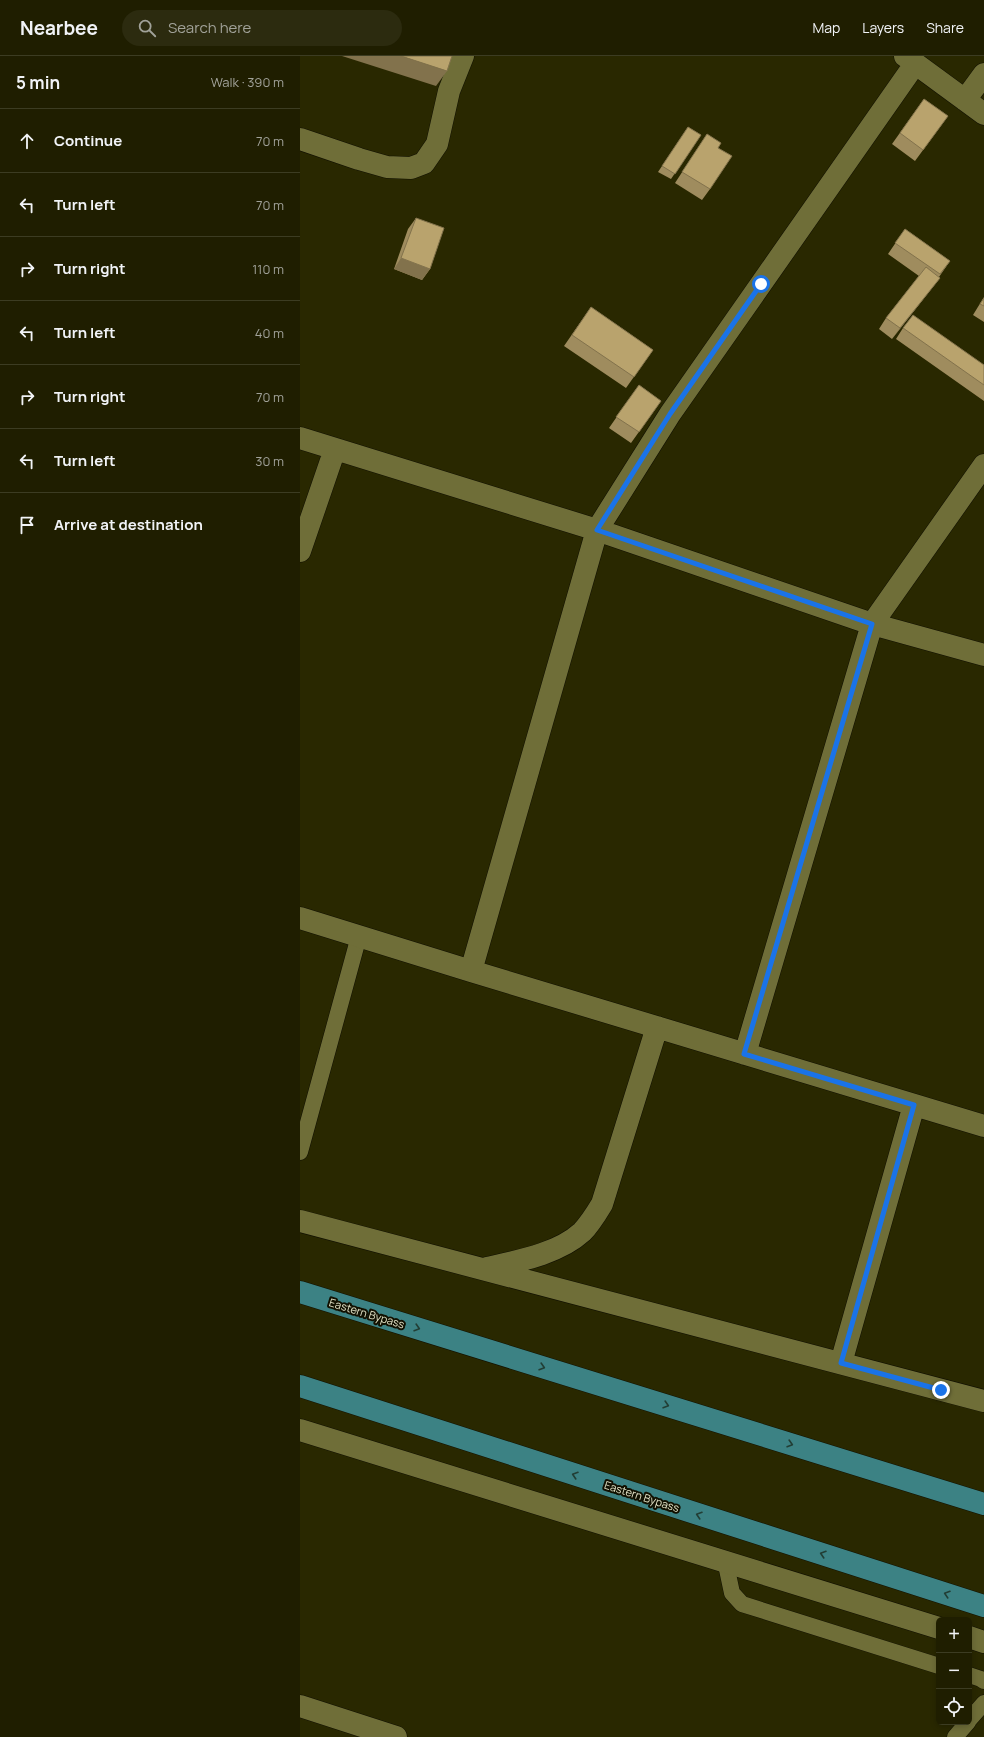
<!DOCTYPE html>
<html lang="en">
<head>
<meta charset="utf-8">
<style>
  :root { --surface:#1f1e00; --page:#2c2b0f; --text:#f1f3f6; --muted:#a1a299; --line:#3c3c22 }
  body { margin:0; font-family:Manrope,sans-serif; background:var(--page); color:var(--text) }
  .controls { position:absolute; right:12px; bottom:12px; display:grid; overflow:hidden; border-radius:6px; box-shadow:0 2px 6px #0003 }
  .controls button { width:36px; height:36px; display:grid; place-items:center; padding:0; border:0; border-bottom:1px solid var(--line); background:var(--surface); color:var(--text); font:20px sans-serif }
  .stop { position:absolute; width:12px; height:12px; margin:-9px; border:3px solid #1a73e8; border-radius:50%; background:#fff }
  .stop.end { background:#1a73e8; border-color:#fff; box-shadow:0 1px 4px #0008 }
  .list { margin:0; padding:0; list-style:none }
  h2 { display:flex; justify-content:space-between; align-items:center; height:52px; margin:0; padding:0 16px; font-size:17px }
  h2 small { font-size:13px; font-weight:400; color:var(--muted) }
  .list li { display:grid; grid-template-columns:26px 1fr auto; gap:12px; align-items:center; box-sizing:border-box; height:64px; padding:0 16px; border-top:1px solid var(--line) }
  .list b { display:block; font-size:15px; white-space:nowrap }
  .list em { font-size:13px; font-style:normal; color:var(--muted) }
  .icon { flex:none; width:22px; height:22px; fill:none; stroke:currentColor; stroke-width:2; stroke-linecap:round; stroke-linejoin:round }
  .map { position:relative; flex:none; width:684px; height:1681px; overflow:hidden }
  header { display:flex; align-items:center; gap:24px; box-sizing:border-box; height:56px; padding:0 20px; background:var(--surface); border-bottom:1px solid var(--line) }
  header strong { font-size:19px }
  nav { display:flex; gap:22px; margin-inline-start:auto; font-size:14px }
  .search { width:280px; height:36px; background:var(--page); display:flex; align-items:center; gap:10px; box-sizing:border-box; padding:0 14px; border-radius:22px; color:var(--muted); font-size:15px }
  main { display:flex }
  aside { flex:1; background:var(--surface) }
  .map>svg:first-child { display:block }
</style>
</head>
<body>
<header>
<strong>Nearbee</strong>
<div class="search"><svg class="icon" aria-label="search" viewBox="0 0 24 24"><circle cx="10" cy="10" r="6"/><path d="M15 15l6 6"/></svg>Search here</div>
<nav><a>Map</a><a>Layers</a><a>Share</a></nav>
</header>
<main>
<aside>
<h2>5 min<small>Walk · 390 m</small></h2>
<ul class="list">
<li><svg class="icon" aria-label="ahead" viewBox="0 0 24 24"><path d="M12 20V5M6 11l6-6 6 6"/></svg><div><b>Continue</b></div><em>70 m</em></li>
<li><svg class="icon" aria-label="left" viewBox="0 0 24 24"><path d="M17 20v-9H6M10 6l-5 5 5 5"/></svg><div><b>Turn left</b></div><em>70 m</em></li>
<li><svg class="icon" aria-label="right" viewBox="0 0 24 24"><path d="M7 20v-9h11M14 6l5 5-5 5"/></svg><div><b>Turn right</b></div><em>110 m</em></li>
<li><svg class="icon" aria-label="left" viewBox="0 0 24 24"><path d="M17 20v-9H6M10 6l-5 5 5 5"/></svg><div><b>Turn left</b></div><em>40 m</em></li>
<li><svg class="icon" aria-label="right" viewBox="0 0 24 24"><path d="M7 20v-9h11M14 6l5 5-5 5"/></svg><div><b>Turn right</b></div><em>70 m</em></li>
<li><svg class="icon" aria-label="left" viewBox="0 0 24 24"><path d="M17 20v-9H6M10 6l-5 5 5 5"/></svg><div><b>Turn left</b></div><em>30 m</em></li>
<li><svg class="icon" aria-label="arrive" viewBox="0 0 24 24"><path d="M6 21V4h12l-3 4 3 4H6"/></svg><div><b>Arrive at destination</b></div></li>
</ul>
</aside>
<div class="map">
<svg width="684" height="1681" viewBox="0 0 684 1681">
  <rect width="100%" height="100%" fill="#292800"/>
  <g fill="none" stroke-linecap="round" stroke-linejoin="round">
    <defs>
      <path id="lane" d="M0,1096L59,880
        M425,1504L432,1537L442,1548L639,1610
        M669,1619L681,1623L684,1625
        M669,1664L684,1647
        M655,1681L668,1666"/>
      <path id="street" d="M605,0L684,58
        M665,44L684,18
        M0,83L59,103L87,111L111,112L124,107L137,88L149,35L163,0
        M0,382L297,474L572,568L684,599
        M0,495L35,393
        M0,862L171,915L684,1070
        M171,915L297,474L370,358L615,8
        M445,998L572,568L684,409
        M0,1165L684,1345
        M187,1212C218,1205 258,1198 282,1176C290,1168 296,1158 302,1148L357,971
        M541,1307L614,1049
        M0,1374L639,1572
        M669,1581L684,1586
        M0,1650L96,1681"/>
      <path id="primary" d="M0,1236L684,1448
        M0,1330L684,1550"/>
    </defs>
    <use href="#lane" stroke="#111000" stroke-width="17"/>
    <use href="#street" stroke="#111000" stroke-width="23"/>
    <use href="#primary" stroke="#111000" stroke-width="23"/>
    <use href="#lane" stroke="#6f6e38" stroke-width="16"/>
    <use href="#street" stroke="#6f6e38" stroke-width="22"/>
    <use href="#primary" stroke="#3c8284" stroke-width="22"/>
  </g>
  <path fill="#9f8c5e" d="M624,43L648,60L615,105L592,88Z
    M388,71L401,79L371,123L358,116Z
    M407,78L418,92L410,133L402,144L375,127Z
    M116,162L130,213L122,224L94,213L108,173Z
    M605,173L650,205L639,221L640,222L632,232L592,283L579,273L586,262L619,220L588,198Z
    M684,241V266L673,259Z
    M291,251L353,294L326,332L264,290Z
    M603,272L684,309V345L596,283Z
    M339,329L361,345L331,387L309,372Z"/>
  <path fill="#82724c" d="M42,0H101L147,15L136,30Z
    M101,202L130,213L122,224L94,213Z
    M640,222L632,232L592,283L600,272Z"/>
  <path fill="#b9a36d" stroke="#82724c" d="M101,0H152L147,15Z
    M624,43L648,60L623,94L600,77Z
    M388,71L401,79L375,118L362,110Z
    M407,78L421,87L418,92L432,100L410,133L382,116Z
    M116,162L144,172L130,213L101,202Z
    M605,173L650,205L640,218L595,187Z
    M626,211L640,222L600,272L586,262Z
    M684,242V250L680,248Z
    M291,251L353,294L334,321L272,279Z
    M613,259L684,309V329L603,272Z
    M339,329L361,345L339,376L316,361Z"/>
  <defs><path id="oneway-chevron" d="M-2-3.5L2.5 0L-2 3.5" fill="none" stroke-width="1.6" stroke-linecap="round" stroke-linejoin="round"/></defs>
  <g stroke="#223e35">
    <use href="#oneway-chevron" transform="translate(117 1272) rotate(17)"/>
    <use href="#oneway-chevron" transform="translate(242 1311) rotate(17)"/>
    <use href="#oneway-chevron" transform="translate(366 1349) rotate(17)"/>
    <use href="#oneway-chevron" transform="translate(490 1388) rotate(17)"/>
    <use href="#oneway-chevron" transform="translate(275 1419) rotate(-162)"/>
    <use href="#oneway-chevron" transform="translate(399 1459) rotate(-162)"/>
    <use href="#oneway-chevron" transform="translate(523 1498) rotate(-162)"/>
    <use href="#oneway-chevron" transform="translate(647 1538) rotate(-162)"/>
  </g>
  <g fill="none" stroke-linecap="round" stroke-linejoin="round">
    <path stroke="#1a73e8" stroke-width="5" d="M461,228L370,358L297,474L572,568L444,998L614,1049L541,1307L641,1334"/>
  </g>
  <g text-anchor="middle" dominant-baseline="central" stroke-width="4" stroke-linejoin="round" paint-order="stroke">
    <g font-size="11" fill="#e2e2c6" stroke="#111000">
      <text transform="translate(67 1257) rotate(17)">Eastern Bypass</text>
      <text transform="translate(342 1440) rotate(18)">Eastern Bypass</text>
    </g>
  </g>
</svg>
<div class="controls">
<button>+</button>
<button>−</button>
<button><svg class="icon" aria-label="locate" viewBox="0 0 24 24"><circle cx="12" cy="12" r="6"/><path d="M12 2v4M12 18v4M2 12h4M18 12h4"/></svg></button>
</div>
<div class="stop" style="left:461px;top:228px"></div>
<div class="stop end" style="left:641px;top:1334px"></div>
</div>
</main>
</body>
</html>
